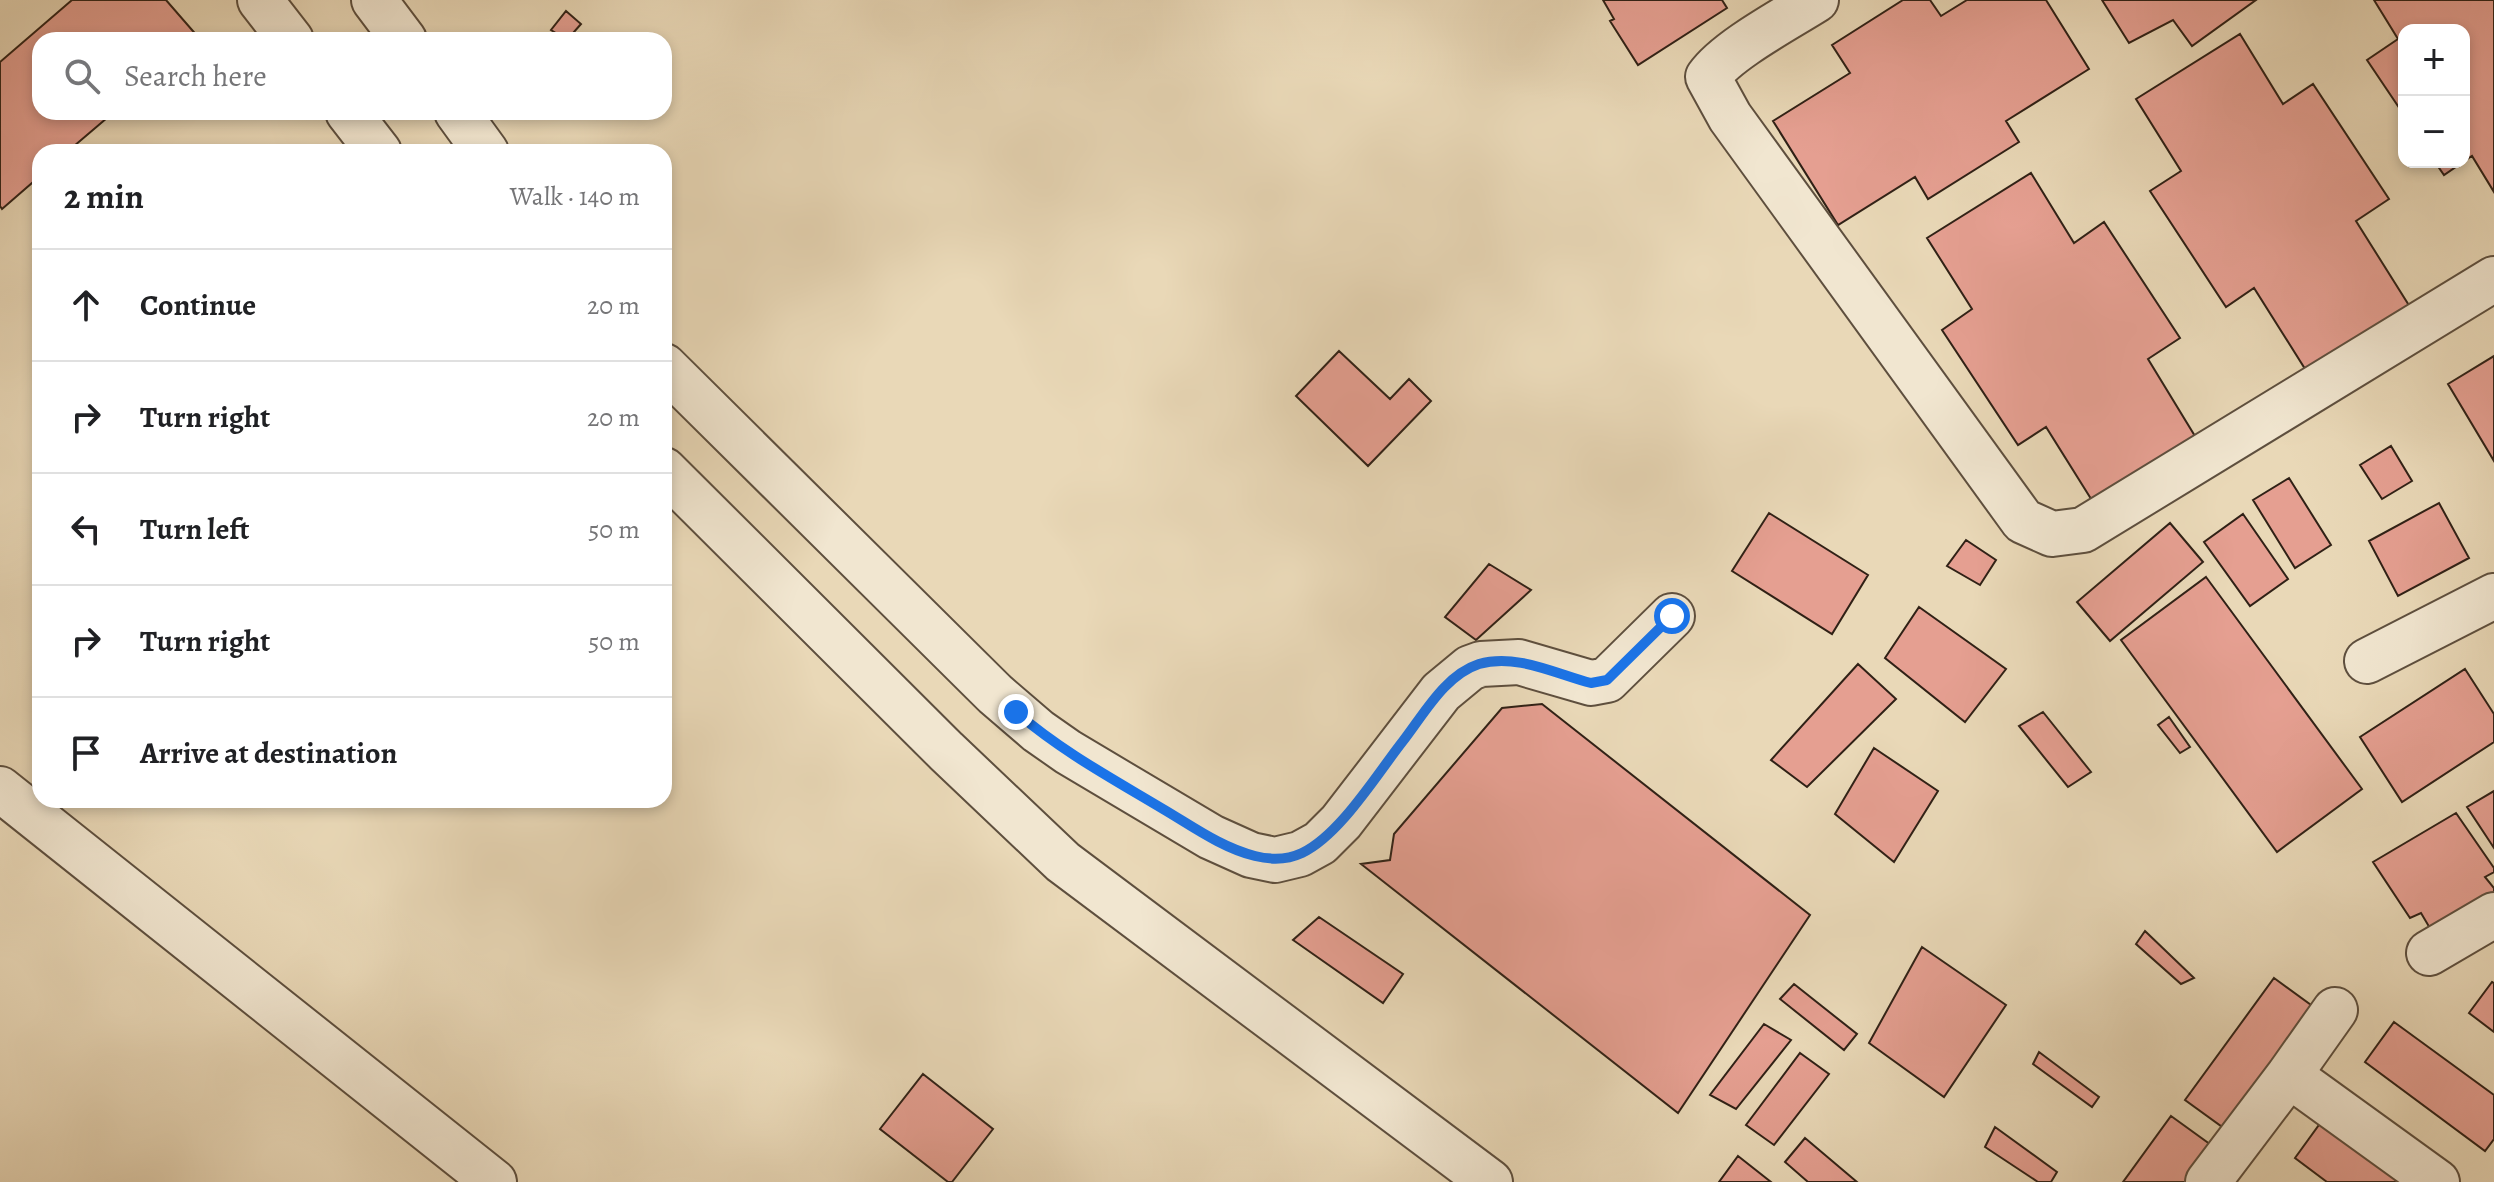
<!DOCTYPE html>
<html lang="en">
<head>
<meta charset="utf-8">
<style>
  :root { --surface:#fff; --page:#f6f6f6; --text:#202124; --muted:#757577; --line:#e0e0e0 }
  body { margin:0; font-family:Alegreya,serif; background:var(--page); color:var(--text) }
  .controls { position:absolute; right:24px; top:24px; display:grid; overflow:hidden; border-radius:16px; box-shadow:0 4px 12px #0003 }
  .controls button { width:72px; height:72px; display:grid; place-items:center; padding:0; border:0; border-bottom:2px solid var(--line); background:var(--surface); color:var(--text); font:40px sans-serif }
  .stop { position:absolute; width:24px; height:24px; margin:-18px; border:6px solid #1a73e8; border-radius:50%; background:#fff }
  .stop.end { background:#1a73e8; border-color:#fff; box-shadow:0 2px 8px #0008 }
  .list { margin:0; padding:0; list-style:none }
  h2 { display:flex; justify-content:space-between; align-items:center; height:104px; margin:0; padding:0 32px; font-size:34px }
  h2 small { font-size:26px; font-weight:400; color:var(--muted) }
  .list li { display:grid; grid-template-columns:52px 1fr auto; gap:24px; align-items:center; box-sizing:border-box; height:112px; padding:0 32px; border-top:2px solid var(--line) }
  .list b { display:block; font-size:30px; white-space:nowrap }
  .list em { font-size:26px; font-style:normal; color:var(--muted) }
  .icon { flex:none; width:44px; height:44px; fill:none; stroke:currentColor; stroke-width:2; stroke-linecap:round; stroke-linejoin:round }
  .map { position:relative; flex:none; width:2494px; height:1182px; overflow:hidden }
  .search { position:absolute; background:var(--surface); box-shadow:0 4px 12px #0003; left:32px; top:32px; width:640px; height:88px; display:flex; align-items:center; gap:20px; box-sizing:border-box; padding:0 28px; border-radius:24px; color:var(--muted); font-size:30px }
  .panel { position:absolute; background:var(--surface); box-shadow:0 4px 12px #0003; left:32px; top:144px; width:640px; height:664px; border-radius:24px }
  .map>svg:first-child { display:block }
</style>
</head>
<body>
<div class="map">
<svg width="2494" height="1182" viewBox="0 0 2494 1182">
  <rect width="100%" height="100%" fill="#e9d8b7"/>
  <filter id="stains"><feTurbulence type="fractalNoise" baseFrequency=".0025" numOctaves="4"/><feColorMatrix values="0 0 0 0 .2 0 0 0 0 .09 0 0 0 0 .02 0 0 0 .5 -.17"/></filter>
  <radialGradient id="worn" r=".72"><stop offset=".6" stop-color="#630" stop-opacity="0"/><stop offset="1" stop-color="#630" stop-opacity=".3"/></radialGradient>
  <path fill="#e59f91" stroke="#302116" stroke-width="2" d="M72,0H166L199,38L197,40H40V112H114L67,152H40V176L2,209L0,206V62Z
    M1603,0H1722L1727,8L1638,65L1610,21L1614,19Z
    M1903,0H1930L1941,16L1967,0H2046L2089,69L2006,121L2019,142L1928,199L1915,177L1838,225L1773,121L1850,73L1832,45Z
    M2102,0H2256L2192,46L2173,20L2129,43Z
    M2374,0H2494V192L2472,156L2464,161V30H2404V115L2367,60L2398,39Z
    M566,11L581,24L567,40L551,30Z
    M2240,34L2283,104L2313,84L2389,199L2356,221L2410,307L2307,372L2254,288L2226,307L2150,191L2181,171L2136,99Z
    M2435,162H2463L2444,175Z
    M2031,173L2074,243L2104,222L2180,338L2148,359L2201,446L2098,510L2046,427L2018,445L1942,330L1972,309L1927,238Z
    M1339,351L1390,399L1409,379L1431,401L1368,466L1296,396Z
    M2494,356V461L2448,384Z
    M2391,446L2412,481L2382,499L2360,465Z
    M2289,478L2331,545L2295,568L2253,500Z
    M2439,503L2469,558L2398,596L2369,541Z
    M1769,513L1868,575L1832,634L1732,571Z
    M2243,514L2288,579L2250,606L2204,542Z
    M2170,523L2203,562L2110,641L2077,602Z
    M1966,540L1996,560L1980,585L1947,566Z
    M1489,564L1531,590L1476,640L1445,617Z
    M2206,577L2362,789L2277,852L2121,640Z
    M1919,607L2006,669L1965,722L1885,658Z
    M1858,664L1896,699L1807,787L1771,760Z
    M2465,669L2494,714V742L2402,802L2360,737Z
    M1542,704L1810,915L1678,1113L1361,864L1390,860L1394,834L1502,708Z
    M2043,712L2091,772L2068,787L2019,726Z
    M2169,717L2190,747L2180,753L2158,725Z
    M1874,748L1938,791L1894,862L1835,814Z
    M2494,791V848L2467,807Z
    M2456,813L2494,868V872L2485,877L2494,888V894L2431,930L2421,913L2410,918L2373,862Z
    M1319,917L1403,974L1383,1003L1293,940Z
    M2145,931L2194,978L2181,984L2136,944Z
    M1922,947L2006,1005L1944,1097L1869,1043Z
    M2274,978L2322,1013L2232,1134L2185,1100Z
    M2492,982L2494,983V1032L2469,1013Z
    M1794,984L1857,1034L1844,1050L1780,999Z
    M2394,1022L2494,1095V1139L2485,1151L2365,1062Z
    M1764,1024L1791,1040L1736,1109L1710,1095Z
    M2039,1052L2099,1097L2092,1107L2033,1064Z
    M1800,1053L1829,1074L1774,1145L1746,1125Z
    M923,1074L993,1129L952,1182H948L880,1129Z
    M2171,1116L2218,1150L2194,1182H2123Z
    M2324,1118L2411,1182H2327L2295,1158Z
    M1995,1127L2057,1172L2051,1182H2038L1985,1147Z
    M1805,1138L1857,1182H1808L1785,1162Z
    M1738,1156L1771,1182H1719Z"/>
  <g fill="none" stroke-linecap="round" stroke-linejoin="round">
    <defs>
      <path id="minor" d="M260,0L291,40
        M374,0L404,40
        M1816,0C1786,19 1727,50 1708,77L1730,117L2023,521L2052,534L2083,530L2494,279
        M348,112L379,152
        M457,112L486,152
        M664,366L995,694L1038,731L1068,752L1211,837L1251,855L1275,860L1300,854L1320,843L1341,822L1441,692L1470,668L1481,664L1519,662L1591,683L1607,680L1672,616
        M664,470L946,751L1063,862L1490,1182
        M2367,661L2494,596
        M0,789L494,1182
        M2429,953L2494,915
        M2289,1075L2437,1182
        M2208,1182L2289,1075L2335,1010"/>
    </defs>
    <use href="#minor" stroke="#5e4f3e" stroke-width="48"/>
    <use href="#minor" stroke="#f1e6d0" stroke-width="44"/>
  </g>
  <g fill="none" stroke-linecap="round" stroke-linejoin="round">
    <path stroke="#1a73e8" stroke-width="10" d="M1016,712C1061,751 1113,779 1163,809C1192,826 1222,848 1255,856C1271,860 1287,860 1302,853C1340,835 1377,774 1403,741C1424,714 1445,675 1479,664C1516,653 1556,674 1591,683L1607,680L1672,616"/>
  </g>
  <rect width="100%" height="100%" filter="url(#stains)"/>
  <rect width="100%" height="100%" fill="url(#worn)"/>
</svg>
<div class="controls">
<button>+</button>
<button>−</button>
</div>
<div class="stop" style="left:1672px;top:616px"></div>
<div class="stop end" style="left:1016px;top:712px"></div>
<div class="search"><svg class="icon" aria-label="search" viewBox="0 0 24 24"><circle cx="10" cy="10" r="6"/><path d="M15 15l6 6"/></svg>Search here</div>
<section class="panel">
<h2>2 min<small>Walk · 140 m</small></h2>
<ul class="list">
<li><svg class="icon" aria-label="ahead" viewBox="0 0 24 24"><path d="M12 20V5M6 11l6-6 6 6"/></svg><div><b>Continue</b></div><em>20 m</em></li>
<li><svg class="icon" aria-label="right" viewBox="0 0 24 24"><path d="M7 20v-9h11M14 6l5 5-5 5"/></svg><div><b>Turn right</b></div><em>20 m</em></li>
<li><svg class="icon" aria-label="left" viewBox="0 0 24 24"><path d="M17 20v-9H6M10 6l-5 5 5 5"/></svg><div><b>Turn left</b></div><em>50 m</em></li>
<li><svg class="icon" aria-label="right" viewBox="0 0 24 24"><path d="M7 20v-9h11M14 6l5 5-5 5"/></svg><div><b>Turn right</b></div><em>50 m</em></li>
<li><svg class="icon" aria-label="arrive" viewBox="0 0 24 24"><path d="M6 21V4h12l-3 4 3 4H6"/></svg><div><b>Arrive at destination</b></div></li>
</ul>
</section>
</div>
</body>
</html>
